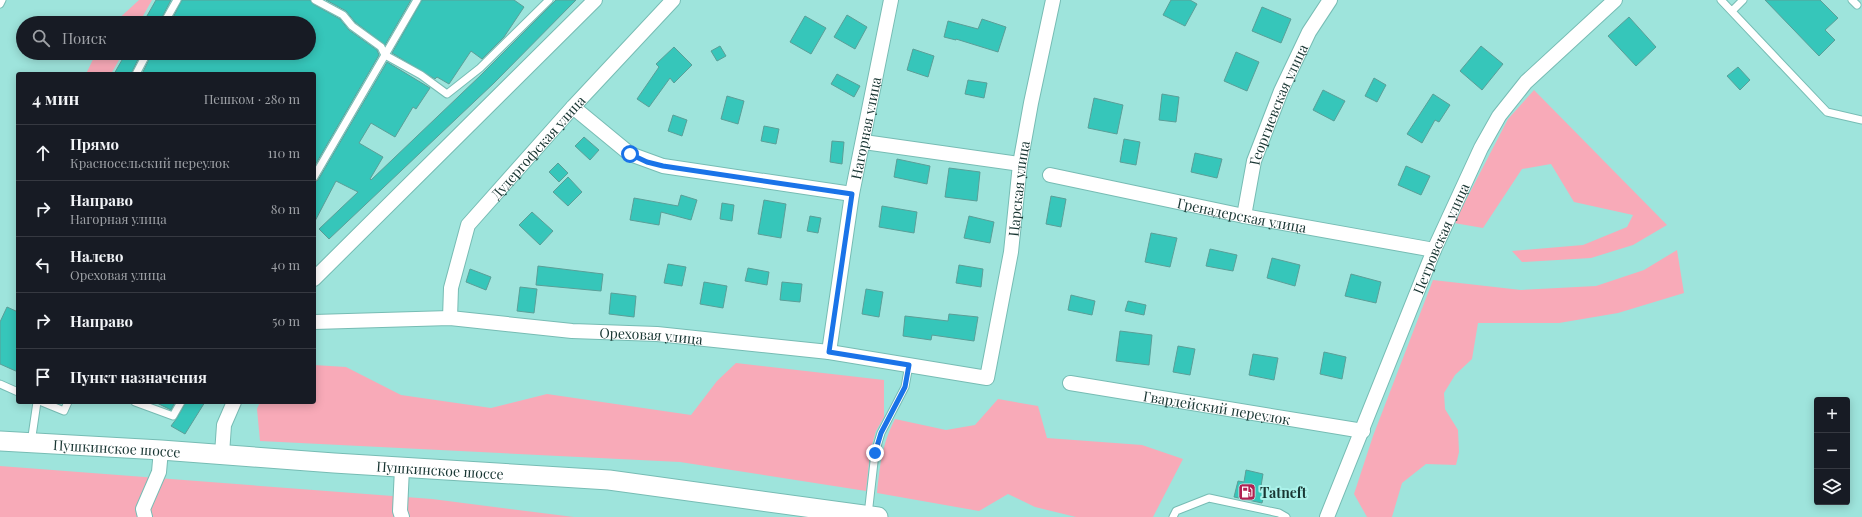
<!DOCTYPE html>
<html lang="ru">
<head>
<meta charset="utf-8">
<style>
  :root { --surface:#171b24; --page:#242831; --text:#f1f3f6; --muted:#9ea1a6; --line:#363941 }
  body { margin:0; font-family:"Playfair Display",serif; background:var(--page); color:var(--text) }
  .controls { position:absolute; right:12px; bottom:12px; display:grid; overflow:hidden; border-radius:4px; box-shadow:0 2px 10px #0003 }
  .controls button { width:36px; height:36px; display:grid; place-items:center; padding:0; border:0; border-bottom:1px solid var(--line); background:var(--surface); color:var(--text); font:20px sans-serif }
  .stop { position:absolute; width:12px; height:12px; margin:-9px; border:3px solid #1a73e8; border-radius:50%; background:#fff }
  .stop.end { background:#1a73e8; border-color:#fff; box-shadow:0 1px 4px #0008 }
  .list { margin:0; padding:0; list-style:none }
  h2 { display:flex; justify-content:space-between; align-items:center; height:52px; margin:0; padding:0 16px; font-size:17px }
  h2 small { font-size:13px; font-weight:400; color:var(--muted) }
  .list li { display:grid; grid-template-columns:26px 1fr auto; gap:12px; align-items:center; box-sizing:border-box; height:56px; padding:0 16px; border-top:1px solid var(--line) }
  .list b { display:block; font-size:15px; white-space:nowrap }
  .list p { margin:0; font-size:13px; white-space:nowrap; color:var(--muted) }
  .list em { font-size:13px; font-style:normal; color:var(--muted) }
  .icon { flex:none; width:22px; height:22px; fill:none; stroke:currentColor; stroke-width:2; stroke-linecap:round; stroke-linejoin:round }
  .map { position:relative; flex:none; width:1862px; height:517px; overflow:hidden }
  .search { position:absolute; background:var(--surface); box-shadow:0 2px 10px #0003; left:16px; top:16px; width:300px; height:44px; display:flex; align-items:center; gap:10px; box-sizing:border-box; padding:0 14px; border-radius:22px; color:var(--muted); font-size:15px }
  .panel { position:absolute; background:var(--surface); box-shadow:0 2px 10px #0003; left:16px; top:72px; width:300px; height:332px; border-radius:4px }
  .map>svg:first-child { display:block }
</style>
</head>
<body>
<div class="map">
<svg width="1862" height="517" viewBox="0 0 1862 517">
  <rect width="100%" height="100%" fill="#9ee4dc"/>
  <path fill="#f8aab8" d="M139,0H152L139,23H114Z
    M96,53H123L111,74H86Z
    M1534,90L1667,225L1633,245L1591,258L1522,262L1512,251L1583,245L1627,227L1633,215L1574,202L1551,164L1522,169L1483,228L1454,223L1508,119Z
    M1677,250L1684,293L1618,313L1559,323H1478L1472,359L1455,375L1444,393L1445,409L1458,430L1459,452L1456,465L1426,464L1402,483L1392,517H1367L1354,494L1373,436L1433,280L1521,290L1596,286L1644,270Z
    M736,363L884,380V417L876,431L870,452L866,491L680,462L260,441L257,409L260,402H314V365L346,367L401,395L491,408L547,394L691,415L717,381Z
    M998,399L1038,406L1047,438L1142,445L1183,459L1153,517H1076L1035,507L1008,494L979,511L877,493C880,465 882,444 895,419L946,430L975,425Z
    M0,466L432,499L574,517H0Z"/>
  <path fill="#36c6ba" stroke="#5a9f98" d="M156,0H171L159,23H143Z
    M182,0H310L313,4L340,19L349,30L377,50L379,55L314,167V74H142L152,53H309V23H170Z
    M326,0H411L385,45L355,22L346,11Z
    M422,0H514L524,7L504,37L482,59L471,51L449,84L437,77L435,79L392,53Z
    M556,0H576L494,83L329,239L319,229L358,192L336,181L314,223V182L318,180L387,62L430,88L416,109L413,107L395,137L371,123L359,143L383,157L370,179L371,180L481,75Z
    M1171,0H1190L1197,4L1185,26L1163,15Z
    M1765,0H1820L1838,18L1825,30L1835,40L1819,56Z
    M1262,7L1291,19L1281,43L1252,31Z
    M847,15L867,27L855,49L834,37Z
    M805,16L826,28L811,54L790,42Z
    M1629,17L1656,47L1636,66L1608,36Z
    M982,19L1006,27L998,52L956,39V40L944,37L948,21L978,29Z
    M720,46L726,56L717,61L711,51Z
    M1481,46L1503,64L1482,90L1460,71Z
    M674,47L692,65L674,83L670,78L649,107L637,99L659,67L656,64Z
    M913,49L934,56L928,77L907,70Z
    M1236,52L1259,62L1247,91L1224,81Z
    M126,53H141L131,74H114Z
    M1738,67L1750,80L1740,90L1727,76Z
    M837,74L860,86L854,97L831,84Z
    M1374,78L1386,85L1377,102L1365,96Z
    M968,80L987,83L984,98L965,94Z
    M1323,90L1345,101L1334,121L1313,110Z
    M1162,94L1179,97L1176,122L1159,120Z
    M1433,94L1450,105L1439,122L1435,120L1422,143L1407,134Z
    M727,96L744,101L738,124L721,119Z
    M1094,98L1123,105L1117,134L1088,128Z
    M673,115L687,120L682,136L668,131Z
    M764,126L779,129L776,144L761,141Z
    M584,137L599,150L590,160L575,146Z
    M1124,139L1140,142L1136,165L1120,162Z
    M832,141L844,142L842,164L830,162Z
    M1195,153L1222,159L1217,178L1191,172Z
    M897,159L930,166L927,184L894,177Z
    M558,163L568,173L559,182L549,172Z
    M1406,166L1430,176L1421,195L1398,185Z
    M949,168L980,172L977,201L945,197Z
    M568,177L582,192L568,206L553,192Z
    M681,195L697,200L691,220L661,212L659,225L630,220L634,198L678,206Z
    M1051,196L1066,199L1061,227L1046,224Z
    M764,200L786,204L781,238L758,234Z
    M722,203L734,205L732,221L720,219Z
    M882,206L917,212L914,233L879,227Z
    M532,212L553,231L540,245L519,225Z
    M810,216L821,218L818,233L807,231Z
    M969,216L994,222L990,243L964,238Z
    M1151,233L1177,238L1170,267L1145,262Z
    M1210,249L1237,255L1233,271L1206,266Z
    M1272,258L1300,265L1295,286L1267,278Z
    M668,264L686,267L682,286L664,283Z
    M959,265L983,269L981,287L956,283Z
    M538,266L603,274L601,291L536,285Z
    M748,268L769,272L767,285L745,281Z
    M470,269L491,277L486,290L466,282Z
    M1351,274L1381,282L1376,303L1345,296Z
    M704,282L727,286L723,308L700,304Z
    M782,282L802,284L800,302L780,300Z
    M520,287L537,289L534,313L517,311Z
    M866,289L883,292L879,317L862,314Z
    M611,293L636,296L634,317L609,314Z
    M1071,295L1095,301L1092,315L1068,310Z
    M1128,301L1146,305L1144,315L1125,311Z
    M7,307L18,312V372L0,364V322Z
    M949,314L978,317L974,341L932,335L931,340L903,336L905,316L948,321Z
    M1120,331L1152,335L1149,365L1116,361Z
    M1178,346L1195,349L1190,375L1173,372Z
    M1324,352L1346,357L1342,379L1320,374Z
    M1253,354L1278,358L1274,380L1249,375Z
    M155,402H175L171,410Z
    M186,402H205L185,434L171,426L177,418Z
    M1246,470L1263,474L1261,486L1266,487L1262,503L1234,497L1238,481L1244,482Z"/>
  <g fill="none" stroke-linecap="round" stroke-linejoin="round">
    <defs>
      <path id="lane" d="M417,0L385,55L421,75L447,94L480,68L549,0
        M1721,0L1827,112L1862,120
        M1852,0L1857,5
        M0,4L2,0
        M1732,11L1743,0
        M164,23L177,0
        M136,74L147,53
        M314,177L385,55L381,47L352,26L343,15L315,0
        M0,384L18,392
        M42,402L64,411L68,402
        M135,402L173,416L181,402
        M31,443L37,402
        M868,515L875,453L881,433L905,387L909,365
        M1173,517L1176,511L1209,498L1279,513L1286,517"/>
      <g id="street">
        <path d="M573,107L630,154L663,166L852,194"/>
        <path d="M864,142L1020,164"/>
        <path id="s1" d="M1050,175L1244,216L1434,250"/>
        <path id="s2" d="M1244,216L1254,161L1281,91L1309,32L1330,0"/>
        <path d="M314,279L595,0"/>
        <path id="s3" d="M450,318L451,288L468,225L573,107L673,0"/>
        <path id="s4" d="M314,322L450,318L572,331L657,334L829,352L987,378L1011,252L1020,164L1031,103L1053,0"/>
        <path id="s5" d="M829,352L852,194L891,0"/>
        <path id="s6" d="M1070,383L1363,431"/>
        <path d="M222,454L224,425L234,402"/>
        <path d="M145,517L143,509L159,472L161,450"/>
        <path d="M402,517L400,511L402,468"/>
        <path id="s7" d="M1327,517L1434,250L1481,148L1499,116L1526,82L1615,0"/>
      </g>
      <g id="secondary">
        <path id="s8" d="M0,441L161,450L334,463L609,480L878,517"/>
      </g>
    </defs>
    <use href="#lane" stroke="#77bcb4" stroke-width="9"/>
    <use href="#street" stroke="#77bcb4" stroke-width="16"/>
    <use href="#secondary" stroke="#77bcb4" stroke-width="21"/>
    <use href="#lane" stroke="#fff" stroke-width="7"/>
    <use href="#street" stroke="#fff" stroke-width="14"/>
    <use href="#secondary" stroke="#fff" stroke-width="19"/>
  </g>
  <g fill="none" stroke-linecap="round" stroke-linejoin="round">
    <path stroke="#1a73e8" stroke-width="5" d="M630,154L647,162L663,166L852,194L829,352L909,365L905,387L881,433L875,453"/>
  </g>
  <defs>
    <symbol id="fuel-square" viewBox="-11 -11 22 22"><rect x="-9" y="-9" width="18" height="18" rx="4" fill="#b12152" stroke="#abf2ea"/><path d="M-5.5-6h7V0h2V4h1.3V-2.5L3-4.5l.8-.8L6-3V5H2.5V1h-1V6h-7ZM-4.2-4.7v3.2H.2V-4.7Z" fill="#fff"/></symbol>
  </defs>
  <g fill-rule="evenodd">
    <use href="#fuel-square" x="1237" y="482" width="20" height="20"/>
  </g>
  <g text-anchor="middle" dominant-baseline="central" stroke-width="4" stroke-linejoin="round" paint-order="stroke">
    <g font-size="14" fill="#193633" stroke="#abf2ea">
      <text stroke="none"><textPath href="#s2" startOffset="117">Георгиевская улица</textPath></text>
      <text stroke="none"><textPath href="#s5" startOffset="227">Нагорная улица</textPath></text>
      <text stroke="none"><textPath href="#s3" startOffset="200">Дудергофская улица</textPath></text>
      <text stroke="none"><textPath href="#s4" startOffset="869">Царская улица</textPath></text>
      <text stroke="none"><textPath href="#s1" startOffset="196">Гренадерская улица</textPath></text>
      <text stroke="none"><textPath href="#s7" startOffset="301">Петровская улица</textPath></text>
      <text stroke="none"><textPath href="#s4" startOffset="338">Ореховая улица</textPath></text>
      <text stroke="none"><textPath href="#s6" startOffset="149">Гвардейский переулок</textPath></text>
      <text stroke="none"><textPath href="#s8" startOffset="117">Пушкинское шоссе</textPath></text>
      <text stroke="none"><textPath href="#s8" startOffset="441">Пушкинское шоссе</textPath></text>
    </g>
    <g font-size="14" font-weight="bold" fill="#193633" stroke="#abf2ea" text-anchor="start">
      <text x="1260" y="492">Tatneft</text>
    </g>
  </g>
</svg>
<div class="controls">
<button>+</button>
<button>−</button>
<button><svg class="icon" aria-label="layers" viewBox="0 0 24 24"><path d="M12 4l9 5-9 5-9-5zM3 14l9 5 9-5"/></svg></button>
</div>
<div class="stop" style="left:630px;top:154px"></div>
<div class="stop end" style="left:875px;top:453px"></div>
<div class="search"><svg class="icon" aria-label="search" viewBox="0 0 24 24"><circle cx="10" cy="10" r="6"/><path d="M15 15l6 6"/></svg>Поиск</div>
<section class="panel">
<h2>4 мин<small>Пешком · 280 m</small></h2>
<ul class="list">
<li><svg class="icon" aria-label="ahead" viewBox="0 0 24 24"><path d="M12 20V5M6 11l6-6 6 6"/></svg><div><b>Прямо</b><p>Красносельский переулок</p></div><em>110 m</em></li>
<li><svg class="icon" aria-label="right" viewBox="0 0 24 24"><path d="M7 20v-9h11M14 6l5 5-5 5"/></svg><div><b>Направо</b><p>Нагорная улица</p></div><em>80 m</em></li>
<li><svg class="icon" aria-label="left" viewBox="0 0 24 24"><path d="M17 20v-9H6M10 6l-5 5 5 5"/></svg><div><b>Налево</b><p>Ореховая улица</p></div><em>40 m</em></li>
<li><svg class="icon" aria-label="right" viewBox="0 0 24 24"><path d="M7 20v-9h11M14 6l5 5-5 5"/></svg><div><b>Направо</b></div><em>50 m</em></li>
<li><svg class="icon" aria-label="arrive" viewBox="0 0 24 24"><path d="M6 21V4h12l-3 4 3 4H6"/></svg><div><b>Пункт назначения</b></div></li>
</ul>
</section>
</div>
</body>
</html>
